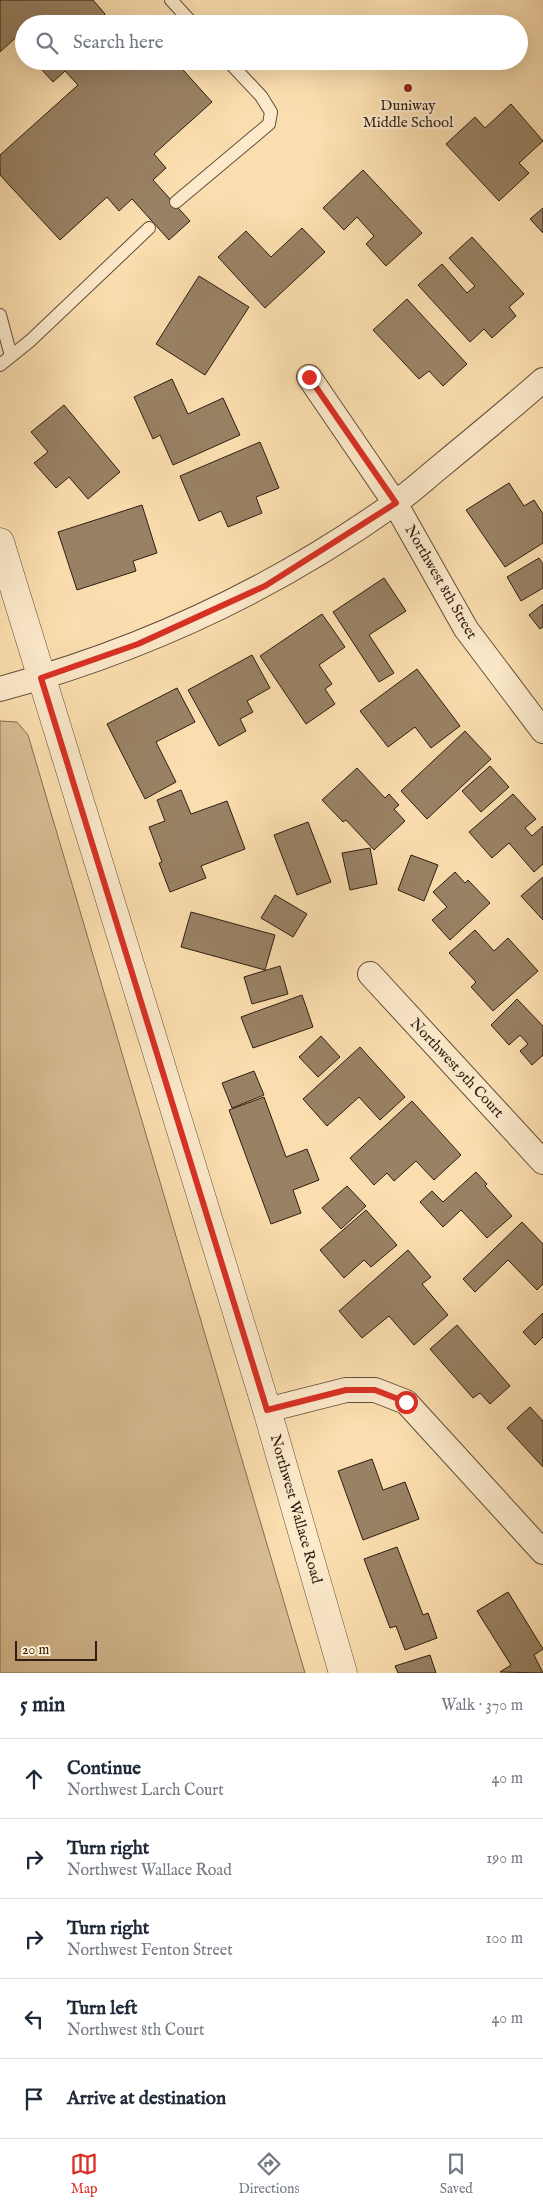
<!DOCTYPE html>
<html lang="en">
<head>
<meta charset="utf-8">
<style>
  :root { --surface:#fff; --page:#f2f2f3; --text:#1f2937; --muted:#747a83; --line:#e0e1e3; --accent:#d93025 }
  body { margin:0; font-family:"IM FELL English",serif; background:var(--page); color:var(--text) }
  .scale { position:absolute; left:15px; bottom:12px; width:82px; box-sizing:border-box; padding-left:5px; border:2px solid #2e1e13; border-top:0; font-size:14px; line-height:18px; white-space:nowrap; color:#2e1e13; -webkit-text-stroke:4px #fceacb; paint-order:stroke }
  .stop { position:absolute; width:15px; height:15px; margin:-11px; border:4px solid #d93025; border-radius:50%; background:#fff }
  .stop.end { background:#d93025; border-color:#fff; box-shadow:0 1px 5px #0008 }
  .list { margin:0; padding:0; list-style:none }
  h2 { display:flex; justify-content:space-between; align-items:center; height:65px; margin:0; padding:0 20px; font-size:21px }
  h2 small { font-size:16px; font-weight:400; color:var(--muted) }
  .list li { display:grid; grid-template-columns:32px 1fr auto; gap:15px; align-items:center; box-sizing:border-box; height:80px; padding:0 20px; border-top:1px solid var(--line) }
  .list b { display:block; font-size:19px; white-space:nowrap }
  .list p { margin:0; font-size:16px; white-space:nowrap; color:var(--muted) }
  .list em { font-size:16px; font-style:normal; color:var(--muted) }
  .icon { flex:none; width:28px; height:28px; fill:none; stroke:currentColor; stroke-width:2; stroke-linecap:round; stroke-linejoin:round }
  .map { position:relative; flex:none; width:543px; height:1673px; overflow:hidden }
  .search { position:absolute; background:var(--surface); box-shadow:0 5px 20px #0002; left:15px; right:15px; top:15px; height:55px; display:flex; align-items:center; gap:12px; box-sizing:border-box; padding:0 18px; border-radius:28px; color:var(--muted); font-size:19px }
  .sheet { height:465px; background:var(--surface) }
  nav { display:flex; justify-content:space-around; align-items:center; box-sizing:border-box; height:70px; border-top:1px solid var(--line); background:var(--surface); font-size:14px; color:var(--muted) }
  nav a { display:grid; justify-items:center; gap:2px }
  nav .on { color:var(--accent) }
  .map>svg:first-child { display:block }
</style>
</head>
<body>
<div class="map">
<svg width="543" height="1673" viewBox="0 0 543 1673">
  <rect width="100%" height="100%" fill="#fbdeaf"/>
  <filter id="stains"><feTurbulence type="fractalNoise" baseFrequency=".004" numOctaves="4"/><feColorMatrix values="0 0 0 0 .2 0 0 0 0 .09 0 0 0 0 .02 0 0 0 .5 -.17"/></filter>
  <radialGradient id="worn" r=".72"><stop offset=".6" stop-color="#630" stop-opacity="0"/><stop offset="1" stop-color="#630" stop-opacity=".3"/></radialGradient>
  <path fill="#d8bd94" stroke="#836e54" d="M0,721L17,722L28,735L305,1673H0Z"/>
  <path fill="#998264" stroke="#2e1e13" d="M0,0H93L105,14L100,19L104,24H24V30L0,52Z
    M34,61H175L212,102L154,154L166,168L153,180L190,221L169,240L132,199L119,211L107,197L60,240L0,175V155L78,85L65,71L53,82Z
    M511,104L543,141L519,163L529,173L499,201L446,144L475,117L485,128Z
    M363,170L422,233L386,266L366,244L374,236L357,217L344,230L323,208Z
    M543,208V233L530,219Z
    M302,228L325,252L265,308L218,257L246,231L271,257Z
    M472,237L524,294L509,307L516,316L492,338L484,329L470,342L418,285L442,264L467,293L475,286L449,258Z
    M199,276L249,307L205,375L156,344Z
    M407,299L467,364L443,386L429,371L419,379L373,330Z
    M172,379L188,414L223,398L240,435L173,465L160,435L153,439L134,397Z
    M64,405L120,472L88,499L69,477L56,488L34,463L48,452L31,432Z
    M260,442L279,488L256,497L262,513L228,527L221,511L199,521L180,476Z
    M509,483L524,506L534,500L543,514V543L505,567L466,510Z
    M142,505L157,553L133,561L136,571L77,590L58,532Z
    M539,558L543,564V588L521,601L507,577Z
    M384,578L406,611L369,635L394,673L379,682L333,612Z
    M543,604V627L540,629L529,615Z
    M322,614L345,647L319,665L332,684L325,689L335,704L306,724L260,656Z
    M252,655L270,688L247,701L253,712L240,719L246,731L219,746L188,690Z
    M417,669L460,726L431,748L415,727L388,747L360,711Z
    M177,688L195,722L156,742L176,782L145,799L107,724Z
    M465,731L491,759L427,819L401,791Z
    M490,766L509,787L481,812L462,791Z
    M357,768L385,798L389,794L399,805L394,809L405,821L374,850L346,820L343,822L322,800Z
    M181,790L191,814L227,801L245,849L201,866L206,878L170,892L159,863L162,862L149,827L165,821L157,800Z
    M513,794L536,819L525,828L532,836L543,826V864L534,872L509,843L492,858L469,832Z
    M308,822L331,882L297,895L274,835Z
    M370,848L377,884L350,890L342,853Z
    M411,855L438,865L424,901L398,890Z
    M455,872L465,883L468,880L490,903L450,940L432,920L447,907L433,892Z
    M543,877V920L521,896Z
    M275,895L307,914L293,937L261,918Z
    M191,912L275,935L265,970L181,947Z
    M475,930L494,951L508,938L538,971L493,1011L471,987L476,982L449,953Z
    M280,966L288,994L252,1004L244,977Z
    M302,995L313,1027L253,1048L241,1017Z
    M517,999L543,1026V1055L532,1065L520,1051L528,1044L520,1035L509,1045L491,1025Z
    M321,1036L340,1057L318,1077L299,1057Z
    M360,1047L405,1097L380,1120L359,1097L327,1126L303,1099Z
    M254,1071L264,1095L232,1108L222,1083Z
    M264,1097L286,1157L307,1149L319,1180L293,1190L301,1213L271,1224L229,1110Z
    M412,1101L461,1155L434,1180L416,1161L394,1181L387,1173L374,1185L350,1158Z
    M476,1172L487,1184L485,1186L512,1216L487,1238L461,1210L443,1227L420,1202L432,1191L443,1202Z
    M347,1186L366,1206L341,1229L322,1208Z
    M366,1210L397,1245L371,1267L364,1260L344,1278L320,1250Z
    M522,1222L543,1244V1284L537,1290L508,1260L475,1292L463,1279Z
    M408,1250L431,1277L422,1284L448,1315L414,1345L389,1316L362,1338L339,1311Z
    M543,1313V1337L535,1345L523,1332Z
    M457,1325L510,1386L490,1404L480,1393L473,1398L430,1349Z
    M530,1407L543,1421V1467L507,1428Z
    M372,1459L383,1490L405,1482L419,1519L363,1540L338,1471Z
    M397,1547L423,1615L428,1613L437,1638L405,1650L396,1626L390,1628L364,1559Z
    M508,1592L543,1649L534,1655L543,1673L500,1672L511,1665L477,1611Z
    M430,1655L436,1673H398L395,1666Z"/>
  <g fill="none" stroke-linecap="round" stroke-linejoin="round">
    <defs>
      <path id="service" d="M171,0L193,24
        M176,202L269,124L271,112L261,96L228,61
        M0,315L11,356
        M0,365L30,341L149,228"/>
      <path id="minor" d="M309,377L395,503L466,629L543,731
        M0,689C141,651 276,588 395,503C411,492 426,478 442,465C476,437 510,409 543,380
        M370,974L543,1162
        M267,1410L346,1390H375L406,1402L543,1552"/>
      <path id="tertiary" d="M0,542L267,1410L343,1673"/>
    </defs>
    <use href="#service" stroke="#614e3a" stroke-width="14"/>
    <use href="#minor" stroke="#614e3a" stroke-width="26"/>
    <use href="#tertiary" stroke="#614e3a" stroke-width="29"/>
    <use href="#service" stroke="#fceacb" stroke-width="12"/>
    <use href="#minor" stroke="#fceacb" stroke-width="24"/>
    <use href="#tertiary" stroke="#fceacb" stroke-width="28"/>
  </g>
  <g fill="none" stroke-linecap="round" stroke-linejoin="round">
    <path stroke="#d93025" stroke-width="6" d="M309,377L396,503L265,586L138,644L41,678L267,1410L346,1390H375L406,1402"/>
  </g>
  <circle fill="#8f2418" stroke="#fceacb" stroke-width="2" cx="408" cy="88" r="5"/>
  <g text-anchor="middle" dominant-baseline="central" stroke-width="4.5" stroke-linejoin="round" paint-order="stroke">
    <g font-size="15" fill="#2e1e13" stroke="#fceacb">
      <text x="408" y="105">Duniway<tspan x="408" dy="17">Middle School</tspan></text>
    </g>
    <g font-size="15" fill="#2e1e13" stroke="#fceacb">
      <text transform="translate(441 582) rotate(60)">Northwest 8th Street</text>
      <text transform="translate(457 1068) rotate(47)">Northwest 9th Court</text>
      <text transform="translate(296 1509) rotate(74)">Northwest Wallace Road</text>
    </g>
  </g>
  <rect width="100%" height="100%" filter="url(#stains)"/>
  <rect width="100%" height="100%" fill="url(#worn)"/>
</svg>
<div class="scale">20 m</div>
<div class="stop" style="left:406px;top:1402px"></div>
<div class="stop end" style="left:309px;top:377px"></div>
<div class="search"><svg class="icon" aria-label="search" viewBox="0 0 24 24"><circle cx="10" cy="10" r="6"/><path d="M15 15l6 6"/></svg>Search here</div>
</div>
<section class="sheet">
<h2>5 min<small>Walk · 370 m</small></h2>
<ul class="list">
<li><svg class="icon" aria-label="ahead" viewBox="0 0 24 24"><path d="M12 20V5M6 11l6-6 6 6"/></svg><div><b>Continue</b><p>Northwest Larch Court</p></div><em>40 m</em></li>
<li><svg class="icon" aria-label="right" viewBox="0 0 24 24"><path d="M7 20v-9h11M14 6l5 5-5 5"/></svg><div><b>Turn right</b><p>Northwest Wallace Road</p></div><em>190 m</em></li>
<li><svg class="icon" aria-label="right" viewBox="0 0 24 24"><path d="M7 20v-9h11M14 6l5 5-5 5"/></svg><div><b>Turn right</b><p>Northwest Fenton Street</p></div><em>100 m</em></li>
<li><svg class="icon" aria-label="left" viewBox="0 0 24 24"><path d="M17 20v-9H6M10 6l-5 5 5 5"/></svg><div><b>Turn left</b><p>Northwest 8th Court</p></div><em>40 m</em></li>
<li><svg class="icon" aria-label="arrive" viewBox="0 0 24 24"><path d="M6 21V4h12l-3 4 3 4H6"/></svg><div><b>Arrive at destination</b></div></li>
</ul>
</section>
<nav>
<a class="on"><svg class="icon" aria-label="map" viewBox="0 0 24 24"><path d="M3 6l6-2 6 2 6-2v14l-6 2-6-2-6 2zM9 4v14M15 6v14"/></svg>Map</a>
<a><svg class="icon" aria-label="directions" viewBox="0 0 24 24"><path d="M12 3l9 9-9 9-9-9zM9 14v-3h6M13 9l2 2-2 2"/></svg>Directions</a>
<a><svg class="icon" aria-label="saved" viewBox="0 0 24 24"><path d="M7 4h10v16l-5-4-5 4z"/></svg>Saved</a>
</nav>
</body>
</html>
